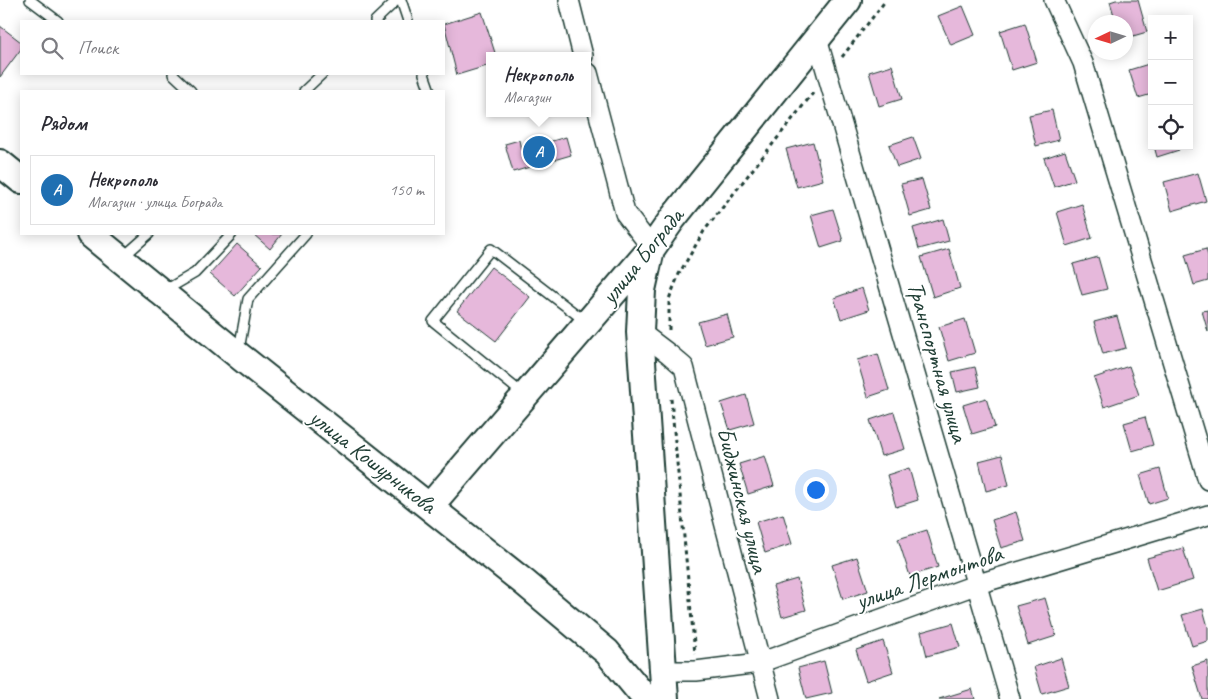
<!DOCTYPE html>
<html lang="ru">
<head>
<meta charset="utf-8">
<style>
  :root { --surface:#fff; --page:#f2f2f3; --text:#2b2b33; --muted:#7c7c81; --line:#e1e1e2; --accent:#1f6fb2 }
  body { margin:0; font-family:Caveat,sans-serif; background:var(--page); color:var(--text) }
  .controls { position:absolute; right:15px; top:15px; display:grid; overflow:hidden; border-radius:0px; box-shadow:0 2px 12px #0003 }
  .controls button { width:45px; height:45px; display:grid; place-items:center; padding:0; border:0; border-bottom:1px solid var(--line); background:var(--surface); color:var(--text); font:25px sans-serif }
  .compass { position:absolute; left:1088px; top:15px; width:45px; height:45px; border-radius:50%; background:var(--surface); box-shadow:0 2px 12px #0003; rotate:266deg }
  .you { position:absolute; left:815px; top:489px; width:18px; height:18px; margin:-12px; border:4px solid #fff; border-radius:50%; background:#1a73e8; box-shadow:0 0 0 8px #1a73e833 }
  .badge { display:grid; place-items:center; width:32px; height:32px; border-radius:50%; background:var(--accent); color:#fff; font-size:16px; font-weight:700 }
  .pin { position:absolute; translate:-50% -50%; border:2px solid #fff; box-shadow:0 1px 5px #0006 }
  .popup { position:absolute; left:486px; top:52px; width:105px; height:65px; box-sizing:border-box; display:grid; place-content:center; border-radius:0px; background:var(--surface); filter:drop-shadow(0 1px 4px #0005); font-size:16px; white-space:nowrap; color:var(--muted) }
  .popup b { font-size:19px; color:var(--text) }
  .popup::after { content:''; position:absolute; left:50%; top:100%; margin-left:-10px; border:10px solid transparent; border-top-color:var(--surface) }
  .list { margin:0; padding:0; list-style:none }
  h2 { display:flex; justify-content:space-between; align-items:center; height:65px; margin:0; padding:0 20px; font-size:21px }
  h2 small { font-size:16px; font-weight:400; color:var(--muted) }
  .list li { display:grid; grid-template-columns:32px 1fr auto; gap:15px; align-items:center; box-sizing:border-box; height:70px; margin:0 10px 10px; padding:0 10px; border:1px solid var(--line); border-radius:0px }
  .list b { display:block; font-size:19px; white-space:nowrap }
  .list p { margin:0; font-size:16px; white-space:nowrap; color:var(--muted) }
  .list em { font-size:16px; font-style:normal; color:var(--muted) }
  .icon { flex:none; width:28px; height:28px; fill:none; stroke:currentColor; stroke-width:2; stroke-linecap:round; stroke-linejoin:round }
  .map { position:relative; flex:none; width:1208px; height:699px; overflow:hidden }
  .search { position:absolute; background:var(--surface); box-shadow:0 2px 12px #0003; left:20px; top:20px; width:425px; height:55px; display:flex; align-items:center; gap:12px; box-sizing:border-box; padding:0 18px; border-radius:0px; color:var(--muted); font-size:19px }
  .panel { position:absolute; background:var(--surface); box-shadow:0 2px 12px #0003; left:20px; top:90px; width:425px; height:145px; border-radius:0px }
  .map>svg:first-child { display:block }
</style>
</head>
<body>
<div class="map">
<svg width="1208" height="699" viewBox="0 0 1208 699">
  <rect width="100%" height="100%" fill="#fff"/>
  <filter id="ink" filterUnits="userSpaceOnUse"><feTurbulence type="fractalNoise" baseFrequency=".02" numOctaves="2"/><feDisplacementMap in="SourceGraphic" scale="10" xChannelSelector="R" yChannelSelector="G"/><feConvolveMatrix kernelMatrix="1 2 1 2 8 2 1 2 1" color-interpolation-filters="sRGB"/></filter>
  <g filter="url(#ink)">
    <path fill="#e6b8db" stroke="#1f3d34" d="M1116,0H1138L1147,32L1126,38V22H1116L1110,2Z
      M963,6L975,35L951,45L938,16Z
      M482,12L496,56H490V65L457,75L444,24Z
      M1025,23L1037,62L1012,70L1000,31Z
      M0,26L21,42V49L0,77Z
      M1152,63V94L1138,98L1129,70Z
      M892,65L902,99L879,106L869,72Z
      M1052,110L1059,140L1036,146L1029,115Z
      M566,137L571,155L513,172L505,144L519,140L521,150Z
      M913,137L921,159L897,167L889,145Z
      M813,142L823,180L797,187L786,149Z
      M1154,146H1177L1179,150L1157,157Z
      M1065,151L1075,180L1054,187L1044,158Z
      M1198,173L1206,201L1172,211L1164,182Z
      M922,179L931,210L910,216L901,184Z
      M1082,204L1092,238L1067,246L1057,212Z
      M833,209L843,241L821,248L811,215Z
      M943,219L949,241L919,249L913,228Z
      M253,234H282L270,249Z
      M237,244L262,266L235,296L210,274Z
      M949,249L960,288L933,297L921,257Z
      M1206,249L1208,256V281L1194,285L1185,255Z
      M1098,257L1107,289L1082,295L1073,264Z
      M491,267L530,297L496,341L457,311Z
      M862,288L869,310L841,319L834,298Z
      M1208,310V332L1202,311Z
      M727,314L733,337L705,345L698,322Z
      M1117,316L1126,348L1103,354L1094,322Z
      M965,319L975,353L949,361L939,327Z
      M878,354L889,390L868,397L857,360Z
      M1129,366L1139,395L1104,407L1094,378Z
      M975,367L980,387L957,392L952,372Z
      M746,395L754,423L730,430L721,403Z
      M986,398L995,427L972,434L963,405Z
      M894,412L905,449L881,456L870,420Z
      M1145,417L1153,445L1132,451L1124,423Z
      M1002,455L1009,485L986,491L979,461Z
      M765,456L774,486L748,494L739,464Z
      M909,468L918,500L896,507L887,475Z
      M1160,469L1168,498L1149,504L1140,475Z
      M1016,512L1025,541L1001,548L992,520Z
      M783,514L792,544L765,553L756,522Z
      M927,530L938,567L910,576L898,539Z
      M1183,548L1193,580L1157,591L1147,558Z
      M857,557L868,591L843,599L832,565Z
      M797,579L806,610L782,617L773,586Z
      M1045,598L1056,636L1028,645L1016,606Z
      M1203,609L1208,627V641L1192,646L1182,615Z
      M953,623L960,647L927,656L921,632Z
      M883,641L893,672L866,681L856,650Z
      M1061,658L1069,686L1042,694L1034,667Z
      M824,661L832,693L806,699L798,668Z
      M1208,661V699H1202L1192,666Z
      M972,689L975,699H939Z"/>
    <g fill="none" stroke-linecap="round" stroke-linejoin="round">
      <defs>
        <path id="service" d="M30,0L58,21
          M401,0L408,21
          M375,21L397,0
          M173,74L191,91
          M424,74L430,91
          M304,91L322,74
          M122,258L149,234
          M164,291L195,273L232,234
          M239,350L248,299L306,234
          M523,394L433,321L491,249L585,321"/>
        <path id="minor" d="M569,0L583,56
          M1054,0L1083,63L1208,480
          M817,39L1010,699
          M588,73L625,213L652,248
          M640,332L669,354L684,367L770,699
          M664,671H696L759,663L978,584L1208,515"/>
        <path id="secondary" d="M0,163L21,180
          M90,234L238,355L525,583L607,652L646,699
          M650,254L642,290L640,332L665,699
          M430,506L652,248L673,218L848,0"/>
      </defs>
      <use href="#service" stroke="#1f3d34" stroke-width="12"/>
      <use href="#minor" stroke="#1f3d34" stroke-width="22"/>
      <use href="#secondary" stroke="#1f3d34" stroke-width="30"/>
      <path stroke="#1f3d34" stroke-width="3" stroke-dasharray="4 4" stroke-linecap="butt" d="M842,57L886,0
        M669,330V299L679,274L704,231L813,93
        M671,399L695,654"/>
      <use href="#service" stroke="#fff" stroke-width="9"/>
      <use href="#minor" stroke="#fff" stroke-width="19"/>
      <use href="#secondary" stroke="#fff" stroke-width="26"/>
    </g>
  </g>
  <g text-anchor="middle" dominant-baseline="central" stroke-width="4" stroke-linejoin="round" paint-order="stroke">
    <g font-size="24" fill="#1f3d34" stroke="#fff">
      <text transform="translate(642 256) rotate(-51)">улица Бограда</text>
      <text transform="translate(938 362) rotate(74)">Транспортная улица</text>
      <text transform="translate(373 461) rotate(38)">улица Кошурникова</text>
      <text transform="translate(743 500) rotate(76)">Биджинская улица</text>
      <text transform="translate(929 577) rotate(-19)">улица Лермонтова</text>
    </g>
  </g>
</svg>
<div class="controls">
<button>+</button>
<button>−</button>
<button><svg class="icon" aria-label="locate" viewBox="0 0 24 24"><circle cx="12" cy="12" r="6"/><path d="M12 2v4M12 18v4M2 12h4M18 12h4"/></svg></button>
</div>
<svg class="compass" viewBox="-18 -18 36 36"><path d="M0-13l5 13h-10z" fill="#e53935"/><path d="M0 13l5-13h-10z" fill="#7c7c81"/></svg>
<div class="you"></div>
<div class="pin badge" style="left:539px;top:152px">A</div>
<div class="popup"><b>Некрополь</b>Магазин</div>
<div class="search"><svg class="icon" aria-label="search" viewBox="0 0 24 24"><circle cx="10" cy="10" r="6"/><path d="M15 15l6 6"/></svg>Поиск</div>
<section class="panel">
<h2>Рядом<small></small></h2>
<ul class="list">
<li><span class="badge">A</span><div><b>Некрополь</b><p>Магазин · улица Бограда</p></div><em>150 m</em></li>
</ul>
</section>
</div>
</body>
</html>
